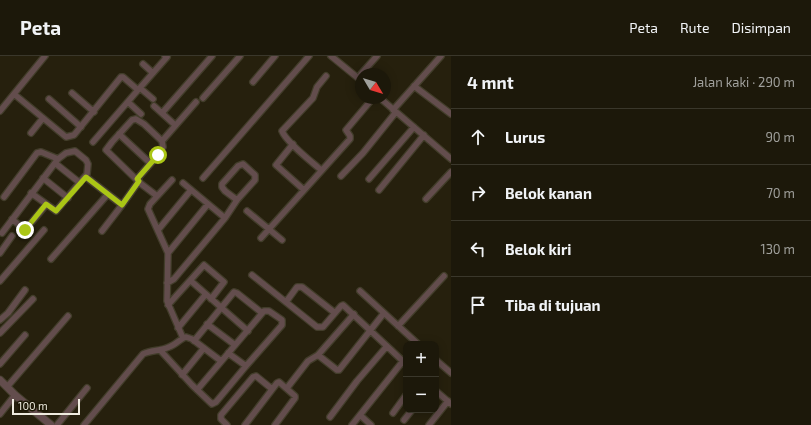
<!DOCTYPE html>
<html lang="id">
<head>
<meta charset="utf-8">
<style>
  :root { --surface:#1c180a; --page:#292518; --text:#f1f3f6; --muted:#a0a09c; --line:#3a372b }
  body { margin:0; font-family:"Exo 2",sans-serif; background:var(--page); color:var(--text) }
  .controls { position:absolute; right:12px; bottom:12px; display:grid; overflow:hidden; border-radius:8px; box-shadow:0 2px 10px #0003 }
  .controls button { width:36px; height:36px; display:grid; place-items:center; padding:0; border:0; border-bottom:1px solid var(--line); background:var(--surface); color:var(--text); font:20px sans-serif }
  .compass { position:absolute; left:355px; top:12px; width:36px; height:36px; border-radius:50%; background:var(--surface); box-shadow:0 2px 10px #0003; rotate:128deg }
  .scale { position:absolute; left:12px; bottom:10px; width:68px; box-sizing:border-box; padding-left:4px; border:2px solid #efecdf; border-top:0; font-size:11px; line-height:14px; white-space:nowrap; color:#efecdf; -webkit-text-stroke:3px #1c1704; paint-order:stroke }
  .stop { position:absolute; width:12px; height:12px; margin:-9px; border:3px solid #abc615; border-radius:50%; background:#fff }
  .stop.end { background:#abc615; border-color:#fff; box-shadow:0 1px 4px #0008 }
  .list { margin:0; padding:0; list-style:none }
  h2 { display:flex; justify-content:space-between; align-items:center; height:52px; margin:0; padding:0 16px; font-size:17px }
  h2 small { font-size:13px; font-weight:400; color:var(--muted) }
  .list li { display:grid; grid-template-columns:26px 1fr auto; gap:12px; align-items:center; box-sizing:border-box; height:56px; padding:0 16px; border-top:1px solid var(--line) }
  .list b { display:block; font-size:15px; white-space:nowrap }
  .list em { font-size:13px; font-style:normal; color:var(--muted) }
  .icon { flex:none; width:22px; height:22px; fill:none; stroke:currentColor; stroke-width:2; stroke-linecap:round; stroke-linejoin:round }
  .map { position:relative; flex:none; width:451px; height:369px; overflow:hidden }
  header { display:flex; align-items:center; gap:24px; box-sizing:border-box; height:56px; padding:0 20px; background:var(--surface); border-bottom:1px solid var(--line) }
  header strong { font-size:19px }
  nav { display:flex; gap:22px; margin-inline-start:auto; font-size:14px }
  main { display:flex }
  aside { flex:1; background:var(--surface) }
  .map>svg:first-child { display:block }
</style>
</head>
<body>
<header>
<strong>Peta</strong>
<nav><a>Peta</a><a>Rute</a><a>Disimpan</a></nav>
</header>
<main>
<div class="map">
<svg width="451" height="369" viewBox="0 0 451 369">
  <rect width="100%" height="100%" fill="#26200d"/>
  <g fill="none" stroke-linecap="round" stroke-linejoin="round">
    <defs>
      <path id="minor" d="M331,0L358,22
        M143,8L153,17
        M361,18L377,0
        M253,26L275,0
        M414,30L451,58
        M140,32L153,43
        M72,37L94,56
        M14,38L66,81L74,79L121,21H123L138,34L167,1L165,0
        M203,42L240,0
        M380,42L451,103
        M49,43L81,71
        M128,46L141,58
        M154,50L175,69
        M393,54L441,0
        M0,55L45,0
        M162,57L212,0
        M31,77L43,62
        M119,78L150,107
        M162,85L196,46
        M93,86L138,34
        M293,88L276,109L304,134
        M55,107L80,127
        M321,114C312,106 286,86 282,75L313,42L317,31L326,20
        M341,120L363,97L396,56
        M86,121L122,149L139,125
        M43,122L68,142
        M203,122L309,0
        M137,123L158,99L163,91L162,85L144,68L136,63L132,64L112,86L106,94L140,127L157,140
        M369,123L414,71
        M172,124L150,148L148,153L168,197L167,245L183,282
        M183,127L225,162
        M379,134L424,79
        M4,141L37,97L41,96L58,103
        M426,143L451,116
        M247,155L282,184
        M12,163L25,174L46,149
        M158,174L191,134
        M102,175L122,149
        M2,177L58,103L66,97L75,95L86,104L88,108L87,118L56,155L31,137
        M261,182L350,83V80L346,74L373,42
        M0,197L12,180
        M168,197L208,148
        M51,203L108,138
        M252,219L317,271H323L341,250L343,249L406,308
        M0,225L44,174
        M191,225L248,275
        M167,227L174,223L179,217L225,162L237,144L255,124V119L243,108L238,110L222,128V131L225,135L237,144
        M360,235L418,288
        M286,246L297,231H302L335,257
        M168,249L204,209L224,226L211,243
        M0,264L8,257L25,234
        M207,268L235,289
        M398,270L444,220
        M178,272L206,238
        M0,277L33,243
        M194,285L234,236L237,237L262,257
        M160,294L192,329L212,348L216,346L246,310
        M318,299L337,314H339L384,257
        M436,304L451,317
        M0,308L25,279
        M182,319L204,292
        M7,331L68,260
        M287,332L308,305L318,299L354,258
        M197,334L264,255H269L282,264V269L246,310L228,297
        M436,335L451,348
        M393,357L406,339
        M0,358L15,339
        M360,359L371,369
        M330,361L357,325L387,290
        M404,364L412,354
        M57,369L87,332
        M84,369L143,298C151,294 161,295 169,291C175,289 180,283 186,281L192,283L221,305
        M227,369L221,363V359L253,321L256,320L272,333
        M245,369L277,327L279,326L295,340V342L275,369
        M352,369L403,305
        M429,369L448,345"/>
      <path id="tertiary" d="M0,324L15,339L51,369"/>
    </defs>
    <use href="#minor" stroke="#423d2a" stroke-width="8"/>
    <use href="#tertiary" stroke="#423d2a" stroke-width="9"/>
    <use href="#minor" stroke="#634d4d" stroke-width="5.5"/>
    <use href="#tertiary" stroke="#634d4d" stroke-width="7"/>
  </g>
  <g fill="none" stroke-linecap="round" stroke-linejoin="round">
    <path stroke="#abc615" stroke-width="5" d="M25,174L46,148L56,155L86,121L122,149L139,125L137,123L158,99"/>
  </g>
</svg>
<div class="controls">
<button>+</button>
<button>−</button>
</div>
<svg class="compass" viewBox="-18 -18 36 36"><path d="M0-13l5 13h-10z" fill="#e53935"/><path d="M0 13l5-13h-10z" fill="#a0a09c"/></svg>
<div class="scale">100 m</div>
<div class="stop" style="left:158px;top:99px"></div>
<div class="stop end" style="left:25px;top:174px"></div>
</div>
<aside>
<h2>4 mnt<small>Jalan kaki · 290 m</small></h2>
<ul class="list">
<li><svg class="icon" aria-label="ahead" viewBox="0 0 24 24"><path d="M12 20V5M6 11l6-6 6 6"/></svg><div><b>Lurus</b></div><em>90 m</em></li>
<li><svg class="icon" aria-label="right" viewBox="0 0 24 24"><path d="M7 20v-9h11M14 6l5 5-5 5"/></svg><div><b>Belok kanan</b></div><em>70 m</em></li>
<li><svg class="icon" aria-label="left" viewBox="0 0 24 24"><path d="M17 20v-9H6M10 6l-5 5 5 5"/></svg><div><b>Belok kiri</b></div><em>130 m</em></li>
<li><svg class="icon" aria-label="arrive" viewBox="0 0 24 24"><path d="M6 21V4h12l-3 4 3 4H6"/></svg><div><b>Tiba di tujuan</b></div></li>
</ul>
</aside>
</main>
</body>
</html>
